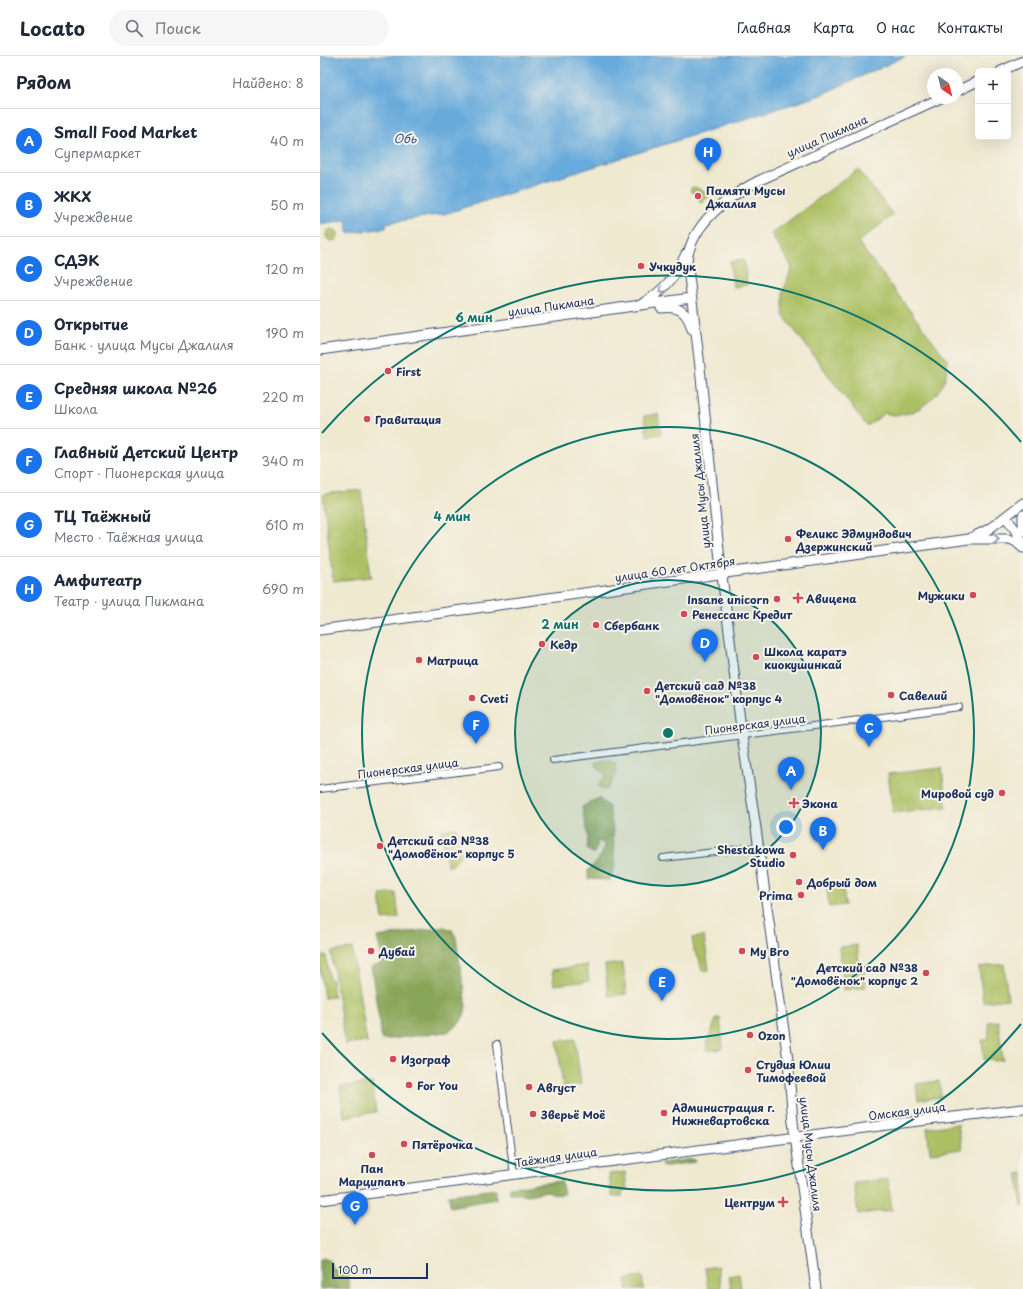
<!DOCTYPE html>
<html lang="ru">
<head>
<meta charset="utf-8">
<style>
  :root { --surface:#fff; --page:#f6f6f7; --text:#1f2937; --muted:#747a83; --line:#e0e1e3; --accent:#1a73e8 }
  body { margin:0; font-family:"Playpen Sans",sans-serif; background:var(--page); color:var(--text) }
  .controls { position:absolute; right:12px; top:12px; display:grid; overflow:hidden; border-radius:6px; box-shadow:0 4px 16px #0002 }
  .controls button { width:36px; height:36px; display:grid; place-items:center; padding:0; border:0; border-bottom:1px solid var(--line); background:var(--surface); color:var(--text); font:20px sans-serif }
  .compass { position:absolute; left:607px; top:12px; width:36px; height:36px; border-radius:50%; background:var(--surface); box-shadow:0 4px 16px #0002; rotate:145deg }
  .scale { position:absolute; left:12px; bottom:10px; width:96px; box-sizing:border-box; padding-left:4px; border:2px solid #1b2f5e; border-top:0; font-size:11px; line-height:14px; white-space:nowrap; color:#1b2f5e; -webkit-text-stroke:3px #f7f3e8; paint-order:stroke }
  .you { position:absolute; left:466px; top:771px; width:14px; height:14px; margin:-10px; border:3px solid #fff; border-radius:50%; background:#1a73e8; box-shadow:0 0 0 6px #1a73e833 }
  .badge { display:grid; place-items:center; width:26px; height:26px; border-radius:50%; background:var(--accent); color:#fff; font-size:13px; font-weight:700 }
  .pin { position:absolute; translate:-50% -33px; filter:drop-shadow(0 1px 2px #0008) }
  .pin::after { content:''; position:absolute; top:21px; width:14px; height:12px; background:inherit; clip-path:polygon(0 0,100% 0,50% 100%) }
  .list { margin:0; padding:0; list-style:none }
  h2 { display:flex; justify-content:space-between; align-items:center; height:52px; margin:0; padding:0 16px; font-size:17px }
  h2 small { font-size:13px; font-weight:400; color:var(--muted) }
  .list li { display:grid; grid-template-columns:26px 1fr auto; gap:12px; align-items:center; box-sizing:border-box; height:64px; padding:0 16px; border-top:1px solid var(--line) }
  .list b { display:block; font-size:15px; white-space:nowrap }
  .list p { margin:0; font-size:13px; white-space:nowrap; color:var(--muted) }
  .list em { font-size:13px; font-style:normal; color:var(--muted) }
  .icon { flex:none; width:22px; height:22px; fill:none; stroke:currentColor; stroke-width:2; stroke-linecap:round; stroke-linejoin:round }
  .map { position:relative; flex:none; width:703px; height:1233px; overflow:hidden }
  header { display:flex; align-items:center; gap:24px; box-sizing:border-box; height:56px; padding:0 20px; background:var(--surface); border-bottom:1px solid var(--line) }
  header strong { font-size:19px }
  nav { display:flex; gap:22px; margin-inline-start:auto; font-size:14px }
  .search { width:280px; height:36px; background:var(--page); display:flex; align-items:center; gap:10px; box-sizing:border-box; padding:0 14px; border-radius:22px; color:var(--muted); font-size:15px }
  main { display:flex }
  aside { flex:1; background:var(--surface) }
  .map>svg:first-child { display:block }
</style>
</head>
<body>
<header>
<strong>Locato</strong>
<div class="search"><svg class="icon" aria-label="search" viewBox="0 0 24 24"><circle cx="10" cy="10" r="6"/><path d="M15 15l6 6"/></svg>Поиск</div>
<nav><a>Главная</a><a>Карта</a><a>О нас</a><a>Контакты</a></nav>
</header>
<main>
<aside>
<h2>Рядом<small>Найдено: 8</small></h2>
<ul class="list">
<li><span class="badge">A</span><div><b>Small Food Market</b><p>Супермаркет</p></div><em>40 m</em></li>
<li><span class="badge">B</span><div><b>ЖКХ</b><p>Учреждение</p></div><em>50 m</em></li>
<li><span class="badge">C</span><div><b>СДЭК</b><p>Учреждение</p></div><em>120 m</em></li>
<li><span class="badge">D</span><div><b>Открытие</b><p>Банк · улица Мусы Джалиля</p></div><em>190 m</em></li>
<li><span class="badge">E</span><div><b>Средняя школа №26</b><p>Школа</p></div><em>220 m</em></li>
<li><span class="badge">F</span><div><b>Главный Детский Центр</b><p>Спорт · Пионерская улица</p></div><em>340 m</em></li>
<li><span class="badge">G</span><div><b>ТЦ Таёжный</b><p>Место · Таёжная улица</p></div><em>610 m</em></li>
<li><span class="badge">H</span><div><b>Амфитеатр</b><p>Театр · улица Пикмана</p></div><em>690 m</em></li>
</ul>
</aside>
<div class="map">
<svg width="703" height="1233" viewBox="0 0 703 1233">
  <rect width="100%" height="100%" fill="#f7f3e8"/>
  <filter id="ink" filterUnits="userSpaceOnUse"><feTurbulence type="fractalNoise" baseFrequency=".025" numOctaves="2"/><feDisplacementMap in="SourceGraphic" scale="8" xChannelSelector="R" yChannelSelector="G"/><feConvolveMatrix kernelMatrix="1 2 1 2 8 2 1 2 1" color-interpolation-filters="sRGB"/></filter>
  <filter id="wash" filterUnits="userSpaceOnUse"><feTurbulence type="fractalNoise" baseFrequency=".012" numOctaves="4" result="noise"/><feDisplacementMap in="SourceGraphic" scale="16" xChannelSelector="R" yChannelSelector="G"/><feGaussianBlur stdDeviation="0.9" result="paint"/><feColorMatrix in="noise" values="0 0 0 0 0 0 0 0 0 0 0 0 0 0 0 0 0 1.4 0 .05"/><feComposite in="paint" operator="in"/></filter>
  <g filter="url(#wash)">
    <rect width="100%" height="100%" fill="#efe9d0"/>
    <path fill="#acbf62" stroke="#647760" d="M538,113L573,159L538,186L628,305C627,314 626,322 622,330C611,348 587,365 565,357L549,369H546L463,259V236L472,211L451,178Z
      M375,131L390,139L382,147L379,146L380,140L371,135V132Z
      M6 179a6 6 0 1 1 12 0a6 6 0 1 1-12 0Z
      M424,204L427,229L413,231L410,206Z
      M338,358L341,378L327,380L324,360Z
      M41,434L51,521L13,525L3,438Z
      M286,704L295,707L297,718L287,734L278,730L286,719L276,710L275,706Z
      M622,712L626,751L573,757L568,718Z
      M137,772L141,798L132,810H127L122,774Z
      M523,830L525,849L509,851L507,833Z
      M76,837L79,862L63,864L60,839Z
      M384,880L389,914L382,915L379,902L374,895L372,882Z
      M537,889L540,914H544L546,931L524,934L519,891Z
      M32,892L47,986L25,988L11,896Z
      M6,899L9,923H12L14,941L4,942L0,911V900Z
      M303,907L306,938L288,940L285,909Z
      M684,908L688,943L663,946L659,911Z
      M267,909L269,925L234,929L232,914Z
      M396,962H400L403,991L402,993L387,995C386,984 393,974 396,962Z
      M678,965L683,1004L674,1005L673,1003L664,1004L662,984L669,983L668,968L669,966Z
      M255,983L261,1028L243,1031L237,985Z
      M619,1025L621,1041L598,1044L596,1028Z
      M52,1027L56,1056L24,1061L20,1031Z
      M638,1068L642,1093L610,1097L607,1072Z
      M305,1116L307,1135L302,1136V1140L292,1141L289,1118Z
      M703,1117V1150H702L697,1118Z
      M568,1123L572,1154L538,1158L534,1127Z
      M398,1210L401,1233H388L385,1212Z
      M419,1218L421,1233H411L409,1220Z
      M322,1221L324,1233H307L306,1223Z"/>
    <path fill="#89a658" stroke="#526a5b" d="M279,742L289,751L293,773L295,811L290,824L268,823V814C277,806 283,800 285,788L277,785V792L273,798L267,793L268,780L262,751L270,746Z
      M124,871L132,874L136,881L146,950C144,964 140,969 127,976L62,984L51,911L61,908V898L57,881Z
      M374,1103L375,1106L342,1111L341,1107Z
      M241,1125L244,1138C237,1140 233,1138 227,1135L208,1139L190,1137L189,1131Z
      M176,1133V1143L130,1151L129,1139Z
      M3,1202L9,1204L14,1214L26,1213L30,1233H0V1204Z"/>
    <path fill="#67aadb" stroke="#416c9c" d="M0,0H586L498,40L124,158L66,167V172L28,177L26,164L0,168Z"/>
  </g>
  <g filter="url(#ink)">
    <g fill="none" stroke-linecap="round" stroke-linejoin="round">
      <defs>
        <path id="street" d="M233,704L639,651
          M0,733L179,711
          M343,802L438,791
          M177,988L194,1119"/>
        <path id="secondary" d="M681,15L703,5
          M637,35L658,25
          M323,247C345,234 355,221 366,198
          M341,252C359,250 367,255 372,273
          M0,294L371,242
          M703,459V475
          M686,461L699,479L703,489
          M652,483H688L695,485L703,492
          M0,574L649,483L669,473L703,447
          M0,1144L582,1067L703,1053
          M496,1233L473,1066L468,1004L457,924L436,772L422,680L400,504L379,302L367,204C372,168 407,141 438,125L621,42"/>
      </defs>
      <use href="#street" stroke="#3b4b6f" stroke-width="8"/>
      <use href="#secondary" stroke="#3b4b6f" stroke-width="11"/>
      <use href="#street" stroke="#fff" stroke-width="6"/>
      <use href="#secondary" stroke="#fff" stroke-width="9"/>
    </g>
    <defs><path id="oneway-chevron" d="M-2-3.5L2.5 0L-2 3.5" fill="none" stroke-width="1.6" stroke-linecap="round" stroke-linejoin="round"/></defs>
    <g stroke="#8d97ae">
      <use href="#oneway-chevron" transform="translate(342 234) rotate(139)"/>
      <use href="#oneway-chevron" transform="translate(677 483)"/>
    </g>
  </g>
  <circle cx="348" cy="677" r="153" fill="#0f766e" fill-opacity=".12"/>
  <g fill="none" stroke="#0f766e" stroke-width="2">
    <circle cx="348" cy="677" r="153"/>
    <circle cx="348" cy="677" r="306"/>
    <path d="M701 968A458 458 0 0 1 2 977M2 377A458 458 0 0 1 701 386"/>
  </g>
  <g fill="#d1495b" stroke="#f7f3e8" stroke-width="1.5">
    <circle cx="378" cy="140" r="4"/>
    <circle cx="321" cy="210" r="4"/>
    <circle cx="68" cy="315" r="4"/>
    <circle cx="47" cy="363" r="4"/>
    <circle cx="468" cy="483" r="4"/>
    <circle cx="653" cy="539" r="4"/>
    <path d="M476 536h4v4h4v4h-4v4h-4v-4h-4v-4h4z"/>
    <circle cx="457" cy="543" r="4"/>
    <circle cx="364" cy="558" r="4"/>
    <circle cx="276" cy="569" r="4"/>
    <circle cx="222" cy="588" r="4"/>
    <circle cx="436" cy="601" r="4"/>
    <circle cx="99" cy="604" r="4"/>
    <circle cx="327" cy="635" r="4"/>
    <circle cx="571" cy="639" r="4"/>
    <circle cx="152" cy="642" r="4"/>
    <circle cx="682" cy="737" r="4"/>
    <path d="M472 741h4v4h4v4h-4v4h-4v-4h-4v-4h4z"/>
    <circle cx="60" cy="790" r="4"/>
    <circle cx="473" cy="799" r="4"/>
    <circle cx="479" cy="826" r="4"/>
    <circle cx="481" cy="839" r="4"/>
    <circle cx="51" cy="895" r="4"/>
    <circle cx="422" cy="895" r="4"/>
    <circle cx="606" cy="917" r="4"/>
    <circle cx="430" cy="979" r="4"/>
    <circle cx="73" cy="1003" r="4"/>
    <circle cx="428" cy="1014" r="4"/>
    <circle cx="89" cy="1029" r="4"/>
    <circle cx="209" cy="1031" r="4"/>
    <circle cx="344" cy="1057" r="4"/>
    <circle cx="213" cy="1058" r="4"/>
    <circle cx="84" cy="1088" r="4"/>
    <circle cx="52" cy="1099" r="4"/>
    <path d="M461 1140h4v4h4v4h-4v4h-4v-4h-4v-4h4z"/>
  </g>
  <g text-anchor="middle" dominant-baseline="central" stroke-width="4" stroke-linejoin="round" paint-order="stroke">
    <g font-size="11" fill="#1b2f5e" stroke="#f7f3e8">
      <text transform="translate(507 80) rotate(-24)">улица Пикмана</text>
      <text transform="translate(231 250) rotate(-8)">улица Пикмана</text>
      <text transform="translate(380 435) rotate(-96)">улица Мусы Джалиля</text>
      <text transform="translate(355 513) rotate(-8)">улица 60 лет Октября</text>
      <text transform="translate(435 668) rotate(-7)">Пионерская улица</text>
      <text transform="translate(88 712) rotate(-7)">Пионерская улица</text>
      <text transform="translate(587 1055) rotate(-7)">Омская улица</text>
      <text transform="translate(491 1098) rotate(83)">улица Мусы Джалиля</text>
      <text transform="translate(236 1101) rotate(-8)">Таёжная улица</text>
    </g>
    <g font-size="11" font-weight="bold" fill="#1b2f5e" stroke="#f7f3e8" text-anchor="start">
      <text x="386" y="134">Памяти Мусы<tspan x="386" dy="13">Джалиля</tspan></text>
      <text x="329" y="210">Учкудук</text>
      <text x="76" y="315">First</text>
      <text x="55" y="363">Гравитация</text>
      <text x="476" y="477">Феликс Эдмундович<tspan x="476" dy="13">Дзержинский</tspan></text>
      <text x="645" y="539" text-anchor="end">Мужики</text>
      <text x="486" y="542">Авицена</text>
      <text x="449" y="543" text-anchor="end">Insane unicorn</text>
      <text x="372" y="558">Ренессанс Кредит</text>
      <text x="284" y="569">Сбербанк</text>
      <text x="230" y="588">Кедр</text>
      <text x="444" y="595">Школа каратэ<tspan x="444" dy="13">киокушинкай</tspan></text>
      <text x="107" y="604">Матрица</text>
      <text x="335" y="629">Детский сад №38<tspan x="335" dy="13">"Домовёнок" корпус 4</tspan></text>
      <text x="579" y="639">Савелий</text>
      <text x="160" y="642">Cveti</text>
      <text x="674" y="737" text-anchor="end">Мировой суд</text>
      <text x="482" y="747">Экона</text>
      <text x="68" y="784">Детский сад №38<tspan x="68" dy="13">"Домовёнок" корпус 5</tspan></text>
      <text x="465" y="793" text-anchor="end">Shestakowa<tspan x="465" dy="13">Studio</tspan></text>
      <text x="487" y="826">Добрый дом</text>
      <text x="473" y="839" text-anchor="end">Prima</text>
      <text x="59" y="895">Дубай</text>
      <text x="430" y="895">My Bro</text>
      <text x="598" y="911" text-anchor="end">Детский сад №38<tspan x="598" dy="13">"Домовёнок" корпус 2</tspan></text>
      <text x="438" y="979">Ozon</text>
      <text x="81" y="1003">Изограф</text>
      <text x="436" y="1008">Студия Юлии<tspan x="436" dy="13">Тимофеевой</tspan></text>
      <text x="97" y="1029">For You</text>
      <text x="217" y="1031">Август</text>
      <text x="352" y="1051">Администрация г.<tspan x="352" dy="13">Нижневартовска</tspan></text>
      <text x="221" y="1058">Зверьё Моё</text>
      <text x="92" y="1088">Пятёрочка</text>
      <text x="52" y="1112" text-anchor="middle">Пан<tspan x="52" dy="13">Марципанъ</tspan></text>
      <text x="455" y="1146" text-anchor="end">Центрум</text>
    </g>
    <g font-size="12" font-style="italic" fill="#325484" stroke="#f7f3e8">
      <text x="85" y="82">Обь</text>
    </g>
  </g>
  <circle cx="348" cy="677" r="6" fill="#0f766e" stroke="#f7f3e8" stroke-width="2"/>
  <g font-size="12" text-anchor="middle" font-weight="bold" fill="#0f766e" stroke="#f7f3e8" stroke-width="4" stroke-linejoin="round" paint-order="stroke">
    <text x="154" y="266">6 мин</text>
    <text x="132" y="465">4 мин</text>
    <text x="240" y="573">2 мин</text>
  </g>
</svg>
<div class="controls">
<button>+</button>
<button>−</button>
</div>
<svg class="compass" viewBox="-18 -18 36 36"><path d="M0-13l5 13h-10z" fill="#e53935"/><path d="M0 13l5-13h-10z" fill="#747a83"/></svg>
<div class="scale">100 m</div>
<div class="you"></div>
<div class="pin badge" style="left:471px;top:734px">A</div>
<div class="pin badge" style="left:503px;top:794px">B</div>
<div class="pin badge" style="left:549px;top:691px">C</div>
<div class="pin badge" style="left:385px;top:606px">D</div>
<div class="pin badge" style="left:342px;top:945px">E</div>
<div class="pin badge" style="left:156px;top:688px">F</div>
<div class="pin badge" style="left:35px;top:1169px">G</div>
<div class="pin badge" style="left:388px;top:115px">H</div>
</div>
</main>
</body>
</html>
